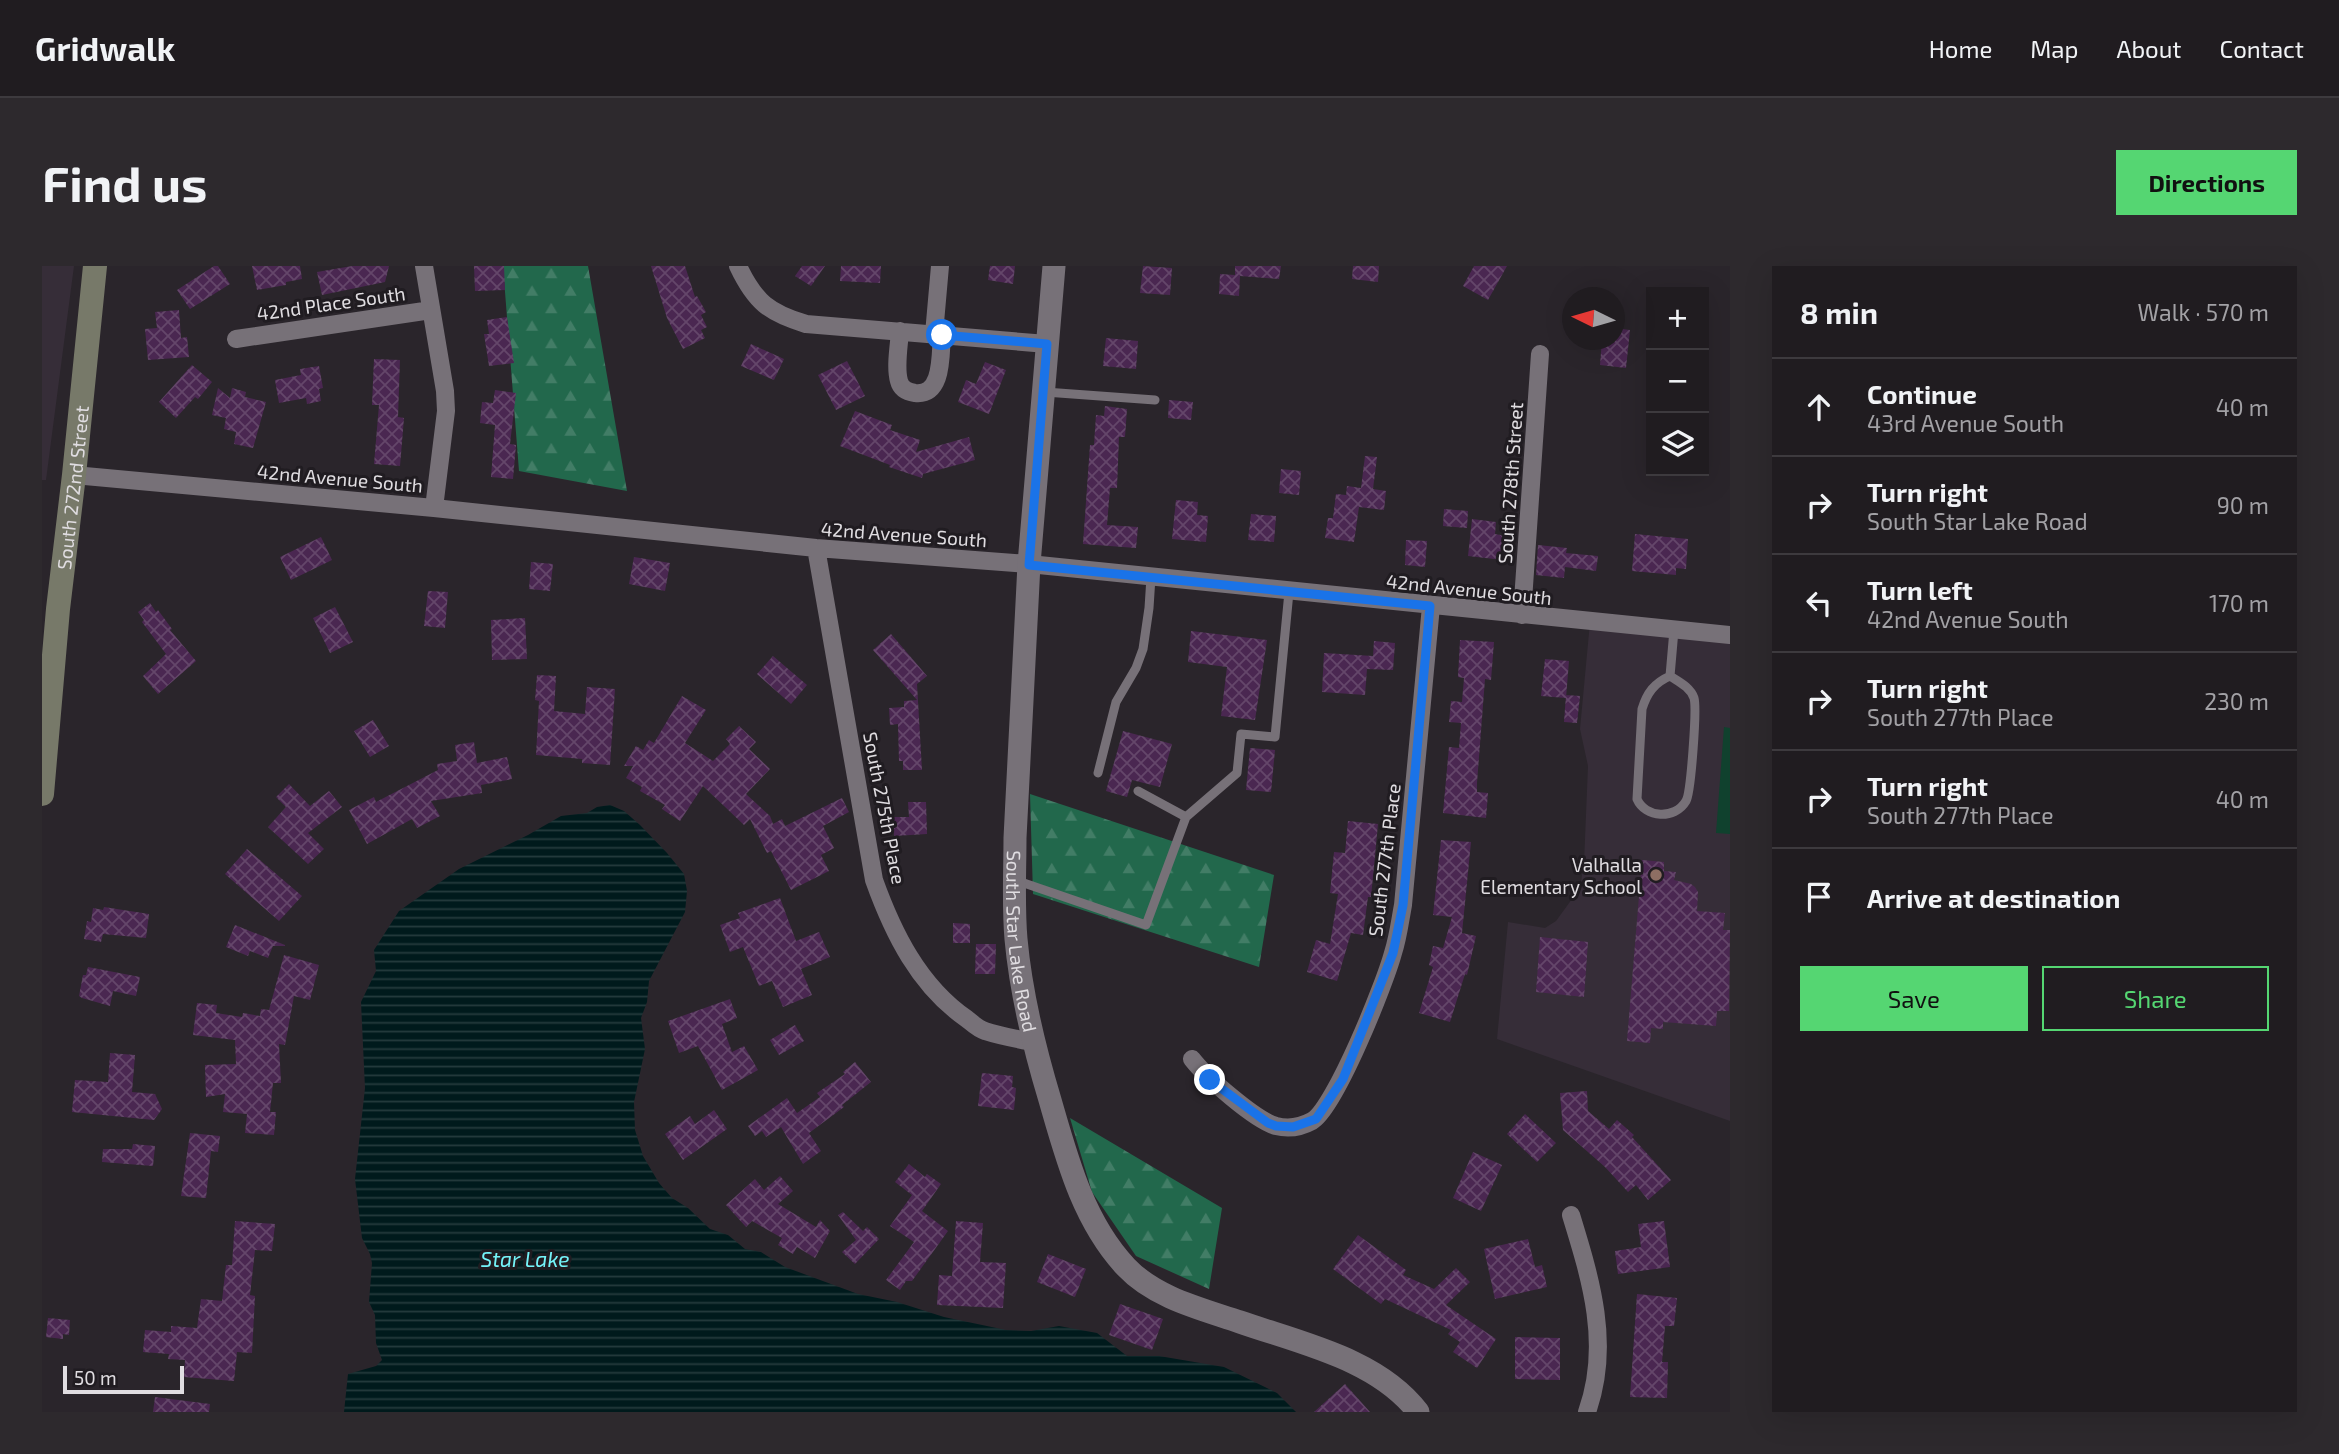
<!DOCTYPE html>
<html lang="en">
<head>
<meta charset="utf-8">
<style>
  :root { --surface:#201c20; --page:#2d292d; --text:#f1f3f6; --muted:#a2a1a5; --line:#3d3a3e; --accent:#55d672 }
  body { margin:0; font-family:"Exo 2",sans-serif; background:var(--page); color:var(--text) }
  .controls { position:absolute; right:21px; top:21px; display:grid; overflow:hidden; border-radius:0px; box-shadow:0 7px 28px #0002 }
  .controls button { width:63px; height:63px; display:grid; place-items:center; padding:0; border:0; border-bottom:2px solid var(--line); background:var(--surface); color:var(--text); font:35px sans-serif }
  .compass { position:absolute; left:1520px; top:21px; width:63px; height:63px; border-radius:50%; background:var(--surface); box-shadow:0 7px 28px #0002; rotate:275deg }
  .scale { position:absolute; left:21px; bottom:18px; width:121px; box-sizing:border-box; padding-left:7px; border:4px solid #e0dde1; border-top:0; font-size:19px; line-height:24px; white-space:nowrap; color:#e0dde1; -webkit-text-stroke:5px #201c21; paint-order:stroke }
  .stop { position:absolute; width:21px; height:21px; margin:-16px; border:5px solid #1a73e8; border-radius:50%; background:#fff }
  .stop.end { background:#1a73e8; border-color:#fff; box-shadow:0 2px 7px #0008 }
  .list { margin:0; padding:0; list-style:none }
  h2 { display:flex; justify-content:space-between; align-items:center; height:91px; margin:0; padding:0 28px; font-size:30px }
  h2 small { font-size:23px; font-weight:400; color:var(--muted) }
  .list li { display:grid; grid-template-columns:46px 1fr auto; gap:21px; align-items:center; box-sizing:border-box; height:98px; padding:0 28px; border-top:2px solid var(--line) }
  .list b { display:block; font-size:26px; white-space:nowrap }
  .list p { margin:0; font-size:23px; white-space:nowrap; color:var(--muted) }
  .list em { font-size:23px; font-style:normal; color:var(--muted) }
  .actions { display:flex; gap:14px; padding:21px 28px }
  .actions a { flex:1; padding:16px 0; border:2px solid var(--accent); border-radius:0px; text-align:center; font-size:24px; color:var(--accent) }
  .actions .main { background:var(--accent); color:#111 }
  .icon { flex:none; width:38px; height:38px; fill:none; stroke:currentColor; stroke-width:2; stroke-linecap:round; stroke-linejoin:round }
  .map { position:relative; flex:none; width:1688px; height:1146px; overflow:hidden; border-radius:0px }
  header { display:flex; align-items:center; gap:42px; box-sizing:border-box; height:98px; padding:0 35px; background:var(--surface); border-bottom:2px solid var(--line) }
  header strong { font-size:33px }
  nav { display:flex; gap:38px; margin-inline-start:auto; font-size:24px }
  .intro { display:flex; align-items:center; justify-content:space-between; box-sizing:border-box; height:168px; padding:0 42px }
  h1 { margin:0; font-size:49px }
  .button { padding:18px 32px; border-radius:0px; background:var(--accent); color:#111; font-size:24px; font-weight:700 }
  main { display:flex; gap:42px; padding:0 42px }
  aside { flex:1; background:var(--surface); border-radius:0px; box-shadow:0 7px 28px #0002 }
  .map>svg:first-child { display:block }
</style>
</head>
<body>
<header>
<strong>Gridwalk</strong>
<nav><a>Home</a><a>Map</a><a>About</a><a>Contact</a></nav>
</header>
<div class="intro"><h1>Find us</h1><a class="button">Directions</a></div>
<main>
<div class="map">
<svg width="1688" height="1146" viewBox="0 0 1688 1146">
  <defs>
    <pattern id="forest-firs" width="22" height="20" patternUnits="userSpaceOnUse" patternTransform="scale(1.75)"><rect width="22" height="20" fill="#22684c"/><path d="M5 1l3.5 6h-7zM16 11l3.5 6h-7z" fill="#427d66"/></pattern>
    <pattern id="water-rules" width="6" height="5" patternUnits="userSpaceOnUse" patternTransform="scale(1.75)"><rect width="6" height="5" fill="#001a1c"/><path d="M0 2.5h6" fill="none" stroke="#253b3d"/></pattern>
    <pattern id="building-cross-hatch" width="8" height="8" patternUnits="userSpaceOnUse" patternTransform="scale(1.75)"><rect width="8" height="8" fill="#4a2751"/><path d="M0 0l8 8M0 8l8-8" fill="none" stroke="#64466a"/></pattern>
  </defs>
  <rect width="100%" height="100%" fill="#2a252b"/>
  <path fill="#362d38" d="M0,0H32L4,214H0Z
    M1548,356L1688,369V855L1455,773L1466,656L1503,662L1514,655L1538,622L1542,597L1546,500L1538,463Z"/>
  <path fill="url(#forest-firs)" d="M461,0H546L585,225L477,205Z
    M988,528L1232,609L1217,701L991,628Z
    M1028,852L1180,942L1167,1023L1094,990L1050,926Z"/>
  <path fill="#10412e" d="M1682,461L1688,462V568L1674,567Z"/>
  <path fill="url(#water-rules)" d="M568,539L582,545L598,559L625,587L642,608L645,625L643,646L607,715L605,736L599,752L603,783L592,836L593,864L601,890L617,917L630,932L646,942L668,963L686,969L703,983L719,986L743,1001L816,1028L855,1036L902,1051L964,1064L989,1065L1017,1060L1055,1067L1085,1090H1117L1182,1101L1235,1127L1254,1146H302L306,1108L334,1100L340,1094L334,1077L333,1049L327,1036L330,997L328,988L320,972L313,913L323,822L319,736L334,705L332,684L357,645L417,603L486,569L519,550L545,547L555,541Z"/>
  <path fill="url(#building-cross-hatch)" d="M172,0H176L188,18L148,43L135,24Z
    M210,0H258L260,13L244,16V19L215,24Z
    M310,0H347L343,16L280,29L275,6Z
    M432,0H462L463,24L433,25Z
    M609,0H643L653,31L655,30L664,46L659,49L665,61L659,64L663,72L641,83L625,52Z
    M760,0H783L769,20L753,10Z
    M799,0H839L838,17L798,15Z
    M948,0H973L971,18L946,14Z
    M1101,0L1130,2L1128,29L1098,27Z
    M1193,0H1239L1237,13L1198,10L1197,30L1177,28L1178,8L1193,9Z
    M1311,0H1337L1336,16L1310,13Z
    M1432,0H1465L1446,34L1421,20Z
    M137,44L139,72L145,71L147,91L106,94L103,63L115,62L113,46Z
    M465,51L472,97L447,100L442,68H447L445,54Z
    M1572,62L1588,64L1584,102L1558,99L1560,74H1572Z
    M1064,72L1096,75L1094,103L1061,100Z
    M709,78L742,93L732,114L699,100Z
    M332,93L358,94L356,151L362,152L358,200L332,198L337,139H330Z
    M805,95L823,130L794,144L776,109Z
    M943,96L964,104L947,148L916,136L924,114L934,118Z
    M150,99L170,116L156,133L153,131L134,152L117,136Z
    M277,100L281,122L277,123L279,135L265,138L264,132L237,137L233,114L259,109L258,103Z
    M176,122L188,132L190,122L204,126L203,131L224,136L211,182L192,178L194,166L182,163L184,152L170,149Z
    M453,124L474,127L468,178L474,179L471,213L449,211L453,159L438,157L440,136L451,137Z
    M1127,134L1151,136L1149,154L1126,152Z
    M1063,140L1085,143L1083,171H1077L1075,222H1068L1065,259L1096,261L1094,282L1041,278L1048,179H1052L1054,149L1062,150Z
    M813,145L850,159L848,164L878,174L874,186L927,171L933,194L881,208L880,212L847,201L848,199L798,180Z
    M1323,190L1335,191L1331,223L1344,225L1342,244L1317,241L1312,276L1283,272L1286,252H1291L1294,228L1304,229L1305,220L1319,222Z
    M1239,203L1259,205L1257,229L1237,227Z
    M1134,234L1156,236L1155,249L1166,250L1164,276L1130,273Z
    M1402,243L1426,245L1425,262L1401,260Z
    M1209,248L1234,250L1232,276L1206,274Z
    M1430,253L1454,256L1453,268L1464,270L1461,294L1426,290Z
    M1593,268L1646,273L1644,303L1634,302V309L1590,305Z
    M279,271L290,294L249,314L238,291Z
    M1364,274L1385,275L1383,301L1363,299Z
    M1496,279L1525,282L1524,287L1556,290L1554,305L1523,301L1522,312L1494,309Z
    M592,291L628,297L623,325L587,318Z
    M489,296L511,298L508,325L487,323Z
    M386,325L406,326L403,362L382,360Z
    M108,337L114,346L116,344L130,363L128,364L154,395L116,428L101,410L124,388L100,356L102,354L96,346Z
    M293,341L311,376L288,387L271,352Z
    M483,352L485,393L450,394L449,354Z
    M1149,365L1225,374L1213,454L1179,450L1185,401L1146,396Z
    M849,368L885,410L875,418L880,504H861V495H857L856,458L848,459L847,442L862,441V435L875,434L831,384Z
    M1418,374L1452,376L1449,414L1443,413L1435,517V526L1446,527L1444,552L1401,547L1407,481L1417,482L1419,457L1407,456L1409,435L1420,436L1422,412L1416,411Z
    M1332,375L1353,377L1351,404L1325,403L1323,429L1280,426L1282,387L1331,390Z
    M731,390L765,419L749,438L715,408Z
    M1503,393L1527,395L1524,432L1499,430Z
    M495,409L514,410L512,445L543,448L545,421L573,423L568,499L540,497V493L494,489L497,435L493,434Z
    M1524,429L1538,430L1535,457L1522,456Z
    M640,430L664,444L643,477L671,495L688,478L684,473L697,460L714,476L707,483L728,503L704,528L728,550L731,558L740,553L743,560L800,532L807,546L781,560L792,582L779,589L787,605L749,624L729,585L725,587L708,553L702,559L661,520L638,555L620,543L623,539L598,525L600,521L584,512L591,500H582L594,480L601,484L607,474L612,477Z
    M331,454L347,480L328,491L312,465Z
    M1081,465L1130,478L1118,521L1090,514L1085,531L1064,525Z
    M432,476L435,497L465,491L470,513L439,519L440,527L389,535L398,550L375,562L370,553L325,578L307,544L332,531L334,536L396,504L395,498L415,495L413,479Z
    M1208,482L1233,484L1229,526L1204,524Z
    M247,518L268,540L287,525L300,541L266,567L282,583L266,598L226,561L244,541L234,531Z
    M866,536H884L885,568L852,570L851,551H867Z
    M1306,555L1336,558L1329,631H1326L1321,669L1309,667L1295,715L1265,706L1274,674L1288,678L1296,628L1288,627L1292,586L1303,587Z
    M1399,574L1429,576L1420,667L1434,670L1425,709L1423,708L1408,756L1377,747L1391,701L1387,699L1391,680L1401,682L1410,651L1391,649Z
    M205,583L260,630L237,655L183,608Z
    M1600,594L1622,596V605L1634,606L1632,614L1649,618L1653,621L1656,626L1655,645L1683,647L1681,664H1688L1687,745H1675L1674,760L1621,756V763L1609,762L1608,777L1585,775Z
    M738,632L754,675L777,666L788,691L759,703L770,729L741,741L730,715L717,720L701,681L688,686L678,659L698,652L696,647Z
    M62,641L107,648L104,672L61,668L59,676L42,673L45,655L49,656L51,642L61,644Z
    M911,657L928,658V677H911Z
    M193,659L243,679V680H231L226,692L208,685L206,690L184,681Z
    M1498,671L1546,676L1542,731L1494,726Z
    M934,678H954L953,708H933Z
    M242,689L277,699L268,734L252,730L243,779L237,778L239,817H231L228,846H234L232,869L203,867L205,848L181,846L183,828L164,831L163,799L194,798L193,774L151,769L155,737L175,739L174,747L200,751L201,747L218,750L219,743L227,744Z
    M46,701L98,711L94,730L71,725L68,740L40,732L37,730L41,709H44Z
    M688,733L695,752L680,758L690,786L702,780L716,804L680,824L656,780L637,787L626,755Z
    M753,759L762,775L737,789L728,774Z
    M68,787L93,789L90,826L113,828L120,843L112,854L30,846L33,814L66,816Z
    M813,796L829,816L800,839L802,841L767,867L779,885L761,898L739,861L724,871L720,865L713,870L706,860L745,832L755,847L778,831L775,827L803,808L801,806Z
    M940,807L971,810L970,821L974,822L972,844L936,840Z
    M1545,825L1546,845L1567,863L1575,854L1592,869L1590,871L1629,914L1606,934L1594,919L1586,926L1563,901L1521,864L1518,827Z
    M672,844L685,863L641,894L623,868L648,850L653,858Z
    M1483,848L1514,877L1495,896L1465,868Z
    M148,867L178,870L176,886L169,885L164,932L139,930Z
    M91,878L113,880L111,900L60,896L61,883H90Z
    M1431,886L1460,899L1439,945L1411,932Z
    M867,898L883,911L885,908L899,918L880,945L906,965L870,1015H864L858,1024L844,1014L872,976L848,960L870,929L853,916Z
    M738,910L751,925L736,938L774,961L778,954L788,965L773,992L755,981L751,988L736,979L740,972L710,955L704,961L684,939L713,913L722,924Z
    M801,946L821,965L825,961L837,973L813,998L800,986L814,974L796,949Z
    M193,955L233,958L230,985L213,984L208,1029L213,1030L210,1087L195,1086L192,1115L142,1111L143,1094L126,1093L127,1088L101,1086L103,1064L129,1066V1060L155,1062L159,1033L180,1035L184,999H190Z
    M914,955L941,957L938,996L964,997L961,1042L895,1039L897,1009L910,1010Z
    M1622,955L1628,1001L1576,1008L1573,985L1599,981L1596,958Z
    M1316,969L1364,1004L1361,1009L1392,1023L1414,1002L1428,1016L1404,1039L1454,1073L1435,1102L1411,1086L1418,1076L1406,1068L1409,1064L1343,1033L1339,1038L1291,1003Z
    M1486,973L1493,1001L1500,999L1505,1021L1453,1033L1442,983Z
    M1006,988L1044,1003L1033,1031L995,1016Z
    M1595,1028L1635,1032L1632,1060H1623L1620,1096H1626L1625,1132L1588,1131Z
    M1078,1038L1121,1053L1110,1084L1067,1069Z
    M6,1052L28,1054L27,1069L21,1068V1073L4,1071Z
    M1473,1071L1518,1072V1114L1473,1113Z
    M1303,1118L1328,1146H1272Z
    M113,1131L168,1138L167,1146H111Z"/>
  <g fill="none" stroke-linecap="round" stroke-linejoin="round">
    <path stroke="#777178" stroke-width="9" d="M1003,126L1113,134
      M1628,410C1637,416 1648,421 1652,432C1655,442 1649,527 1644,535C1633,554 1603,552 1595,533L1600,443C1605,427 1612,417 1628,410Z
      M1628,410L1632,364
      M1056,507L1074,436L1094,402L1101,383L1107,342L1109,311
      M1096,525L1144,551
      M973,614L1104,659L1144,551L1195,507L1199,468L1233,471L1247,326"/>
    <path stroke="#777178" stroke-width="18" d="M382,0L403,125L404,145L392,242
      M696,0C713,36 727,47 764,58L1005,78
      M858,65C857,80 853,101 857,115C859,123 866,126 873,127C902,130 898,87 900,69
      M892,68L898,0
      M194,73L389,44
      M32,209L392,242L774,282L987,298L1688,369
      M774,282L832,614C851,667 877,720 925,753C930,757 936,763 943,765C958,770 975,773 991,776
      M1480,349L1498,88
      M1150,793C1164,811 1213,854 1234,860C1246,863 1259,861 1270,855C1293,842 1343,717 1351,687C1356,672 1358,655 1361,639L1389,340
      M1529,949C1549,1014 1569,1079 1545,1146"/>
    <path stroke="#777178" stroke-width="23" id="s1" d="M1012,0L987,298L973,572C973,605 971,639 974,673C979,728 992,781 1008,834C1025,893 1041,955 1084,1001C1113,1032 1160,1043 1198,1056C1258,1077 1336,1093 1376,1146"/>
    <path stroke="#777969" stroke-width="24" id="s2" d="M0,528L16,343L32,209L53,0"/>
  </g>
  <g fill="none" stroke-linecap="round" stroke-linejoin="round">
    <path stroke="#1a73e8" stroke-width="9" d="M900,69L1005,78L987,299L1388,340L1361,639L1351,687L1301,813L1274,853L1251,861L1234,860L1226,857L1168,814"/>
  </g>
  <circle fill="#8d6e63" stroke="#201c21" stroke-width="2.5" cx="1614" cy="609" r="7"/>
  <g text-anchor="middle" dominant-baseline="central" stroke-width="6" stroke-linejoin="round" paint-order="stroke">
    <g font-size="19" fill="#e0dde1" stroke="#201c21">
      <text transform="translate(289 37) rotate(-8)">42nd Place South</text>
      <text transform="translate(298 212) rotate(5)">42nd Avenue South</text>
      <text transform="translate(1468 217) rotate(-86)">South 278th Street</text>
      <text stroke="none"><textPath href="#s2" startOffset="308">South 272nd Street</textPath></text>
      <text transform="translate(862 268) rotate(4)">42nd Avenue South</text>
      <text transform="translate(1427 323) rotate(6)">42nd Avenue South</text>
      <text transform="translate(843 542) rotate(79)">South 275th Place</text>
      <text transform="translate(1342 594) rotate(-83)">South 277th Place</text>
      <text stroke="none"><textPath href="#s1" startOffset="677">South Star Lake Road</textPath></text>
    </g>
    <g font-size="19" fill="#e0dde1" stroke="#201c21" text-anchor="end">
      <text x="1600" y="598">Valhalla<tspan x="1600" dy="22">Elementary School</tspan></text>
    </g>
    <g font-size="21" font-style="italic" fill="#74f4f9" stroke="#201c21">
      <text x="483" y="992">Star Lake</text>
    </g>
  </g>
</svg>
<div class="controls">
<button>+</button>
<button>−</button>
<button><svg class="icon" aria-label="layers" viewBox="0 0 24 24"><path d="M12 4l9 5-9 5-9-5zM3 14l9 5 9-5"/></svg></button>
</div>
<svg class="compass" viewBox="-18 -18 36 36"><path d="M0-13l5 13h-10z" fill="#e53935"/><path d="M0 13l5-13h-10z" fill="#a2a1a5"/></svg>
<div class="scale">50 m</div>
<div class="stop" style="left:900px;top:69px"></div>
<div class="stop end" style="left:1168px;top:814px"></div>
</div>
<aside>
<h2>8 min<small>Walk · 570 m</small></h2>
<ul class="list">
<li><svg class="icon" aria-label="ahead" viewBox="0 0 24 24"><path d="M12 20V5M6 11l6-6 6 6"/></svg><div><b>Continue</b><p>43rd Avenue South</p></div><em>40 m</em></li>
<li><svg class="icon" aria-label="right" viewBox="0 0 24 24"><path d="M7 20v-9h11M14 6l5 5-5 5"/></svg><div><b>Turn right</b><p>South Star Lake Road</p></div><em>90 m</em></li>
<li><svg class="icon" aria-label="left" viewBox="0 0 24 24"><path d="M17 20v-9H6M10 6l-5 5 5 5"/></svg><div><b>Turn left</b><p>42nd Avenue South</p></div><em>170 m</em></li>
<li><svg class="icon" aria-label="right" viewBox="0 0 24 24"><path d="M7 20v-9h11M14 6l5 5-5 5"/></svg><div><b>Turn right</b><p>South 277th Place</p></div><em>230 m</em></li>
<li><svg class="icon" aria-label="right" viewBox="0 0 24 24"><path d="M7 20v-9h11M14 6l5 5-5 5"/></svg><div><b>Turn right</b><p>South 277th Place</p></div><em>40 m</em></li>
<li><svg class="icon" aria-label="arrive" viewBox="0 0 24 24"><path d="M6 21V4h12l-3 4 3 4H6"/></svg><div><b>Arrive at destination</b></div></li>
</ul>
<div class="actions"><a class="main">Save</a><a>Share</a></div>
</aside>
</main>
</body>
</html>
